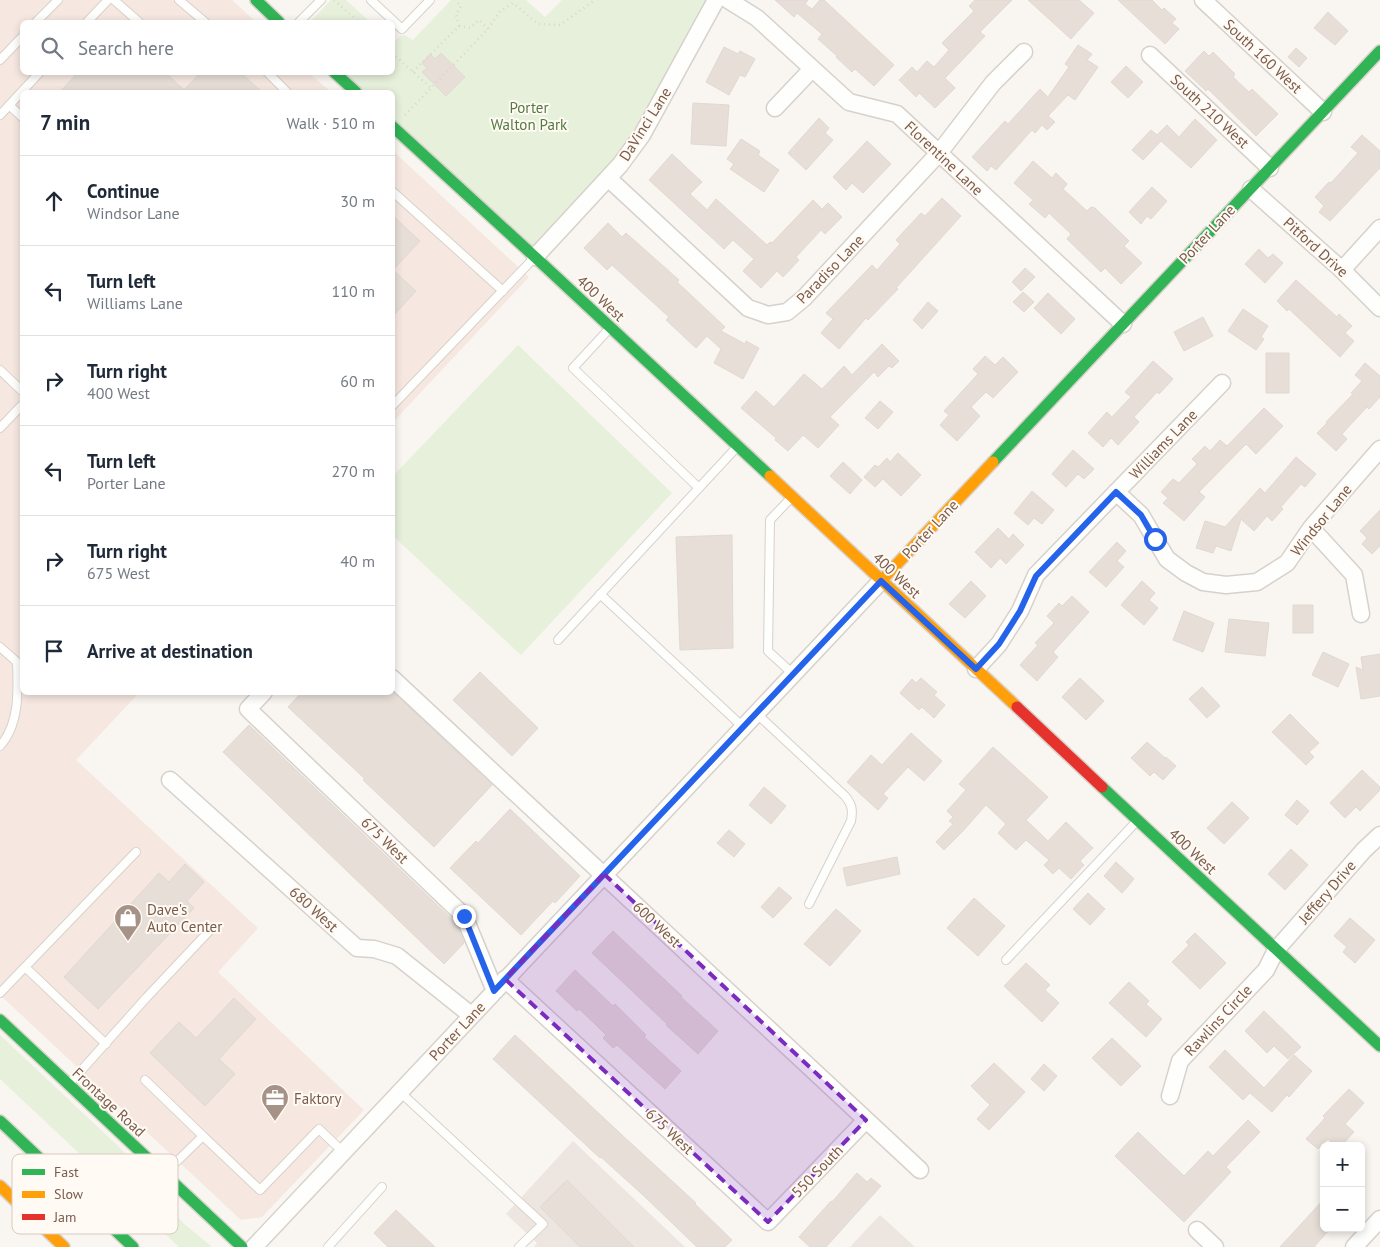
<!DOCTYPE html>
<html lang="en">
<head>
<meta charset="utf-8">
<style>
  :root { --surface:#fff; --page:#f2f2f3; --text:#1f2937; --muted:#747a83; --line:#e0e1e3 }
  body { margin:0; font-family:"PT Sans",sans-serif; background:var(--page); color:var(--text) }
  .controls { position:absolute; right:15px; bottom:15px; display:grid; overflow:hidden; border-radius:8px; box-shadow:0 2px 8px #0003 }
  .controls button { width:45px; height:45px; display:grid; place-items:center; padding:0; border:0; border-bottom:1px solid var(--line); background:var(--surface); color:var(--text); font:25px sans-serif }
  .stop { position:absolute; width:15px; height:15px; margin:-11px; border:4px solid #2563eb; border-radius:50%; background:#fff }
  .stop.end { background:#2563eb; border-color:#fff; box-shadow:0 1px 5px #0008 }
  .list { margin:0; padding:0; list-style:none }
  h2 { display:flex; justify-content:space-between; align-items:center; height:65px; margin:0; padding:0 20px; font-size:21px }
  h2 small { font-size:16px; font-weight:400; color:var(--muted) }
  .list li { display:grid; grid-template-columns:32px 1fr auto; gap:15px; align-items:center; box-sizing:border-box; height:90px; padding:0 20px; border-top:1px solid var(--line) }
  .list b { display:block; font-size:19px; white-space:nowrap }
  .list p { margin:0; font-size:16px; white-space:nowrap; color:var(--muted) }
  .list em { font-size:16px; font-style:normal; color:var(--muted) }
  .icon { flex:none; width:28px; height:28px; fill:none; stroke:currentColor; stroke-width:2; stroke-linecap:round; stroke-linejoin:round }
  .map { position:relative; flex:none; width:1380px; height:1247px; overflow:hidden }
  .search { position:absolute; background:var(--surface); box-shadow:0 2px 8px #0003; left:20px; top:20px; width:375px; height:55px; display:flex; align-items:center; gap:12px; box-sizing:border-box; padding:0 18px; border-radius:8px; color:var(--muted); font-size:19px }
  .panel { position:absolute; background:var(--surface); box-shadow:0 2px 8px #0003; left:20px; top:90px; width:375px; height:605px; border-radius:8px }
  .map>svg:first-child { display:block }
</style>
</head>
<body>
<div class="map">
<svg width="1380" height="1247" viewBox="0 0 1380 1247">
  <rect width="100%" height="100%" fill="#f9f5f0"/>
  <path fill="#f6e8e1" d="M0,0H232L256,22H22V72L309,73L331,92H22V692L139,693L76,760L258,928L218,972L364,1110L262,1217L241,1220L0,995Z
    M392,150L529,277L393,422H392Z"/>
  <path fill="#ede5e0" d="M573,1141L685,1247H534L537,1243L506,1214Z
    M880,1215L915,1247H850Z"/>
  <path fill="#e7f0db" d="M331,0H346L370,22H310Z
    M451,0H526L545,17L562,0H716L652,119L535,257L393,126L392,92H356L334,73L392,72L393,43L400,36L404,35L413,40Z
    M518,345L672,493L521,655L392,535L393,476Z
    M0,1035L118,1146L136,1165L183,1223L212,1247H179L0,1079Z"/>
  <path fill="#e6ded7" stroke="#e2d8d2" d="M775,0H808L805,4L812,9L820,0H824L894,65L874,86L855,69L852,72L836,57L837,56L818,39L822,34L797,13L794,17Z
    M975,0H1012L980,32L985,36L945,78L955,88L935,108L919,93L916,97L899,80L912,67L917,72L927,61L934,67L949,50L942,43L974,11L969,6Z
    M1028,0H1079L1094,13L1071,39Z
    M1118,0H1152L1162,10L1164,8L1176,19L1172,23L1179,29L1165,44Z
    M1328,12L1348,31L1335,45L1314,28Z
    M1078,45L1092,54L1087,60L1098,67L1075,100L1068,95L1048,116L1055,122L1047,130L1042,125L1035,133L1032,130L996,170L991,166L987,171L972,157L1005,121L1008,124L1040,89L1048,97L1069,67L1065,64Z
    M724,47L738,54L740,51L755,59L745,77L740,75L729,95L706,82Z
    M1296,48L1307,58L1299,67L1288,57Z
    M1204,51L1209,56L1213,52L1235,74L1233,77L1249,92L1252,89L1278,114L1256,136L1208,89L1206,91L1185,71Z
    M441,53L465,77L446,96L422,72L427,68L422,63L430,54L435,59Z
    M1126,66L1143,82L1128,98L1111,82Z
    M78,72H165L184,90L201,72H240L262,92H60Z
    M693,103L729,105L726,146L691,144Z
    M819,118L829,128L825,133L833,140L806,170L788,153Z
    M1195,119L1217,140L1191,168L1161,141L1143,160L1132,150L1151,130L1157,135L1167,125L1179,137Z
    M1362,135L1380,151V168L1330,221L1319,212L1324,206L1315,197L1329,182L1331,183L1358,153L1351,147Z
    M741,139L760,151L758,155L779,170L764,192L730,169L734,164L727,159Z
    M867,141L891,164L863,193L852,183L846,190L833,177Z
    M672,154L702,182L690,194L707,210L716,199L767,245L770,242L772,243L813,200L822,209L828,203L842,217L825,234L821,230L796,257L799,260L783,277L777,271L761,288L743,271L754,259L733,240L724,249L649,180Z
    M1033,161L1052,178L1056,173L1067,184L1063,189L1087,211L1091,207L1095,208L1129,241L1124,246L1142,263L1121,284L1105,268L1101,272L1067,239L1071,234L1049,213L1045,218L1029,204L1033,200L1014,183Z
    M1152,187L1167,201L1151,219L1147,216L1141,224L1129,212Z
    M942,198L961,216L896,288L898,289L868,320L866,318L839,349L821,333L833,319L826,313L872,265L877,270L900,244L896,240L921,213L925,216Z
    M392,215L420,241L393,270L416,291L392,317Z
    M608,223L622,237L626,233L679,280L677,282L725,327L721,331L745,344L746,341L759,348L743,379L714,363L721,349L707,336L696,348L666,320L669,317L612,265L607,270L584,248Z
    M1259,249L1268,258L1273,254L1283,263L1265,283L1245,264Z
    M1025,268L1035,277L1021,291L1012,282Z
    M1296,280L1337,317L1339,314L1352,326L1345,333L1354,341L1340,357L1289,309L1287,311L1277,301Z
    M1023,292L1034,302L1024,312L1013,302Z
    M1048,293L1075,319L1061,334L1034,308Z
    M928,302L938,311L922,329L913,320Z
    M1243,309L1268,326L1261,337L1264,339L1256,350L1228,331Z
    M1203,317L1213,336L1184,351L1174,332Z
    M882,344L899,361L892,368L889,366L878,377L874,372L830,417L839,425L818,448L803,435L788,451L775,440L776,438L741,408L756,391L774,407L804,374L822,389L844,366L852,375Z
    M1266,353H1289V393H1266Z
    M985,356L995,365L1003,357L1018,372L993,398L986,392L971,407L980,416L957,441L940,425L949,415L944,411L978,374L973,369Z
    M1153,361L1173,379L1159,394L1157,392L1134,417L1139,422L1118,445L1111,438L1103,447L1088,433L1107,412L1112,417L1131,397L1125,392Z
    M1365,363L1380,376V397L1369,409L1367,407L1342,434L1347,439L1336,451L1317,433L1327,423L1326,422L1353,394L1351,393L1362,381L1355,375Z
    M880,401L893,412L878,429L865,418Z
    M1264,408L1283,426L1256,454L1246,444L1199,492L1205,497L1184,521L1163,503L1168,498L1161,492L1173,479L1179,483L1197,464L1192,459L1205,446L1210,451L1220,440L1227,446Z
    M1073,450L1094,469L1084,479L1078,474L1066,487L1052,474Z
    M898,453L921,475L901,496L883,479L875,487L864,477L875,465L878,467L887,458L890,462Z
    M1296,457L1316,474L1305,487L1301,484L1281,507L1283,509L1272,521L1267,516L1254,531L1241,519L1231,551L1216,546L1213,553L1196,548L1205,521L1225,527L1260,488L1265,493Z
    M843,462L862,480L850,494L830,476Z
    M1032,491L1054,510L1042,524L1034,518L1028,525L1014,513Z
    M1380,510V546L1372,554L1362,544L1367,538L1360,531Z
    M998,528L1009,539L1013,534L1024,545L1006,564L1000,558L991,568L975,552Z
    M732,535L733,648L680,650L676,537Z
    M1117,542L1126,551L1117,561L1124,567L1106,587L1089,572Z
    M971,581L986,596L965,618L949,604Z
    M1142,581L1155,593L1149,600L1158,608L1144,625L1121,605Z
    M1072,596L1089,612L1053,652L1058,657L1037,681L1020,665L1038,645L1035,643L1054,623L1047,616L1059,603L1062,606Z
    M1293,605H1313V633H1293Z
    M1184,611L1214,623L1203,652L1173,640Z
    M1229,619L1269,623L1265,656L1225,652Z
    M1323,652L1349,664L1338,687L1312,675Z
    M1380,654V696L1361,699L1356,667L1363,670L1361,657Z
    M480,672L538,728L512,756L453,700Z
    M921,678L937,692L934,695L945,705L934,718L922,707L919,710L900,693L912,679L916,683Z
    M1080,678L1104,701L1086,720L1062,697Z
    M1202,687L1220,706L1207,718L1189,699Z
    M302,692H393L492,785L434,847L363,780L365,779L288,707Z
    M1290,714L1319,743L1309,752L1314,757L1306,765L1272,732Z
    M249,725L456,923L464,943L444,964L223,752Z
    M911,733L942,761L924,781L908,767L883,794L888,798L878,810L847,782L871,755L882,765Z
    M1147,742L1165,758L1166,757L1176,766L1163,780L1154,772L1150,776L1131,758Z
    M993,747L1048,797L1026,820L1048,841L1066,822L1093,848L1080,861L1084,865L1071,879L1059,868L1053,874L1044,865L1049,860L1026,840L1016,850L998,833L1006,824L986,805L962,832L944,850L936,842L953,824L949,821L953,817L947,811L966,790L959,784Z
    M1362,770L1380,787V790L1360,811L1356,807L1345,818L1330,803Z
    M764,787L786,806L771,824L749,805Z
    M1297,800L1309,811L1297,825L1285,815Z
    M1232,802L1249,818L1224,844L1207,828Z
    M510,809L580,876L555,903L553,901L521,935L450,868L476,841L478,843Z
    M729,830L745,844L734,857L717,843Z
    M1291,849L1308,865L1285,890L1268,874Z
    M897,857L900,874L847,886L843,868Z
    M1116,862L1134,879L1122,893L1104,876Z
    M185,864L204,882L187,901L194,908L98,1009L64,977L159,873L169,882Z
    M779,887L792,898L773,918L761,907Z
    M1088,893L1105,909L1090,925L1073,909Z
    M974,898L1005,926L978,956L947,928Z
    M836,909L861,931L830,966L804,944Z
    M1350,918L1375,940L1355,963L1343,952L1347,947L1334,936Z
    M613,931L682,996L681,997L718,1031L698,1054L666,1025L667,1024L592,953Z
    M1195,933L1226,963L1200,989L1172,962L1189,945L1186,942Z
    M1026,963L1050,985L1045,990L1059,1003L1042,1022L1004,986Z
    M575,970L613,1006L615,1004L646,1035L644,1037L681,1071L665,1089L617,1045L613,1048L603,1038L606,1035L595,1024L579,1009L577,1011L556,991Z
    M1129,982L1149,1001L1146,1004L1162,1019L1146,1037L1109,1003Z
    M234,998L256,1019L219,1059L235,1074L205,1106L150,1053L179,1022L196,1038Z
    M1264,1011L1301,1047L1288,1059L1274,1046L1267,1053L1245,1031Z
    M515,1035L622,1135L696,1203L695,1204L732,1240L725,1247H697L644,1196L601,1157L600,1158L493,1059Z
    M1112,1038L1141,1066L1121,1086L1092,1058Z
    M1225,1050L1264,1088L1294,1055L1312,1071L1289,1097L1287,1095L1272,1112L1250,1093L1243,1100L1209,1067Z
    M994,1063L1025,1092L989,1130L977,1119L990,1105L971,1086Z
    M1044,1064L1057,1076L1044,1091L1031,1079Z
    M1349,1089L1364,1103L1345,1124L1354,1132L1341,1146H1335L1328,1139L1318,1149L1306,1139L1325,1118L1323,1116Z
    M1248,1120L1260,1132L1226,1167L1231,1172L1184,1222L1115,1156L1138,1132L1184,1176L1208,1151L1213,1156Z
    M857,1173L867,1182L871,1178L881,1186L826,1247H810L799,1237L831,1201L832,1202Z
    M567,1180L634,1247H580L540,1207Z
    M1324,1199V1228H1331L1314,1247H1280Z
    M396,1210L435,1247H388L374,1233Z"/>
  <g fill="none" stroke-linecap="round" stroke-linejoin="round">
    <defs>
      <path id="lane" d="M114,0L139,22
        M179,0L205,22
        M371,0L402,29L430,0
        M36,22L58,0
        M87,22L108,0
        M299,22L321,0
        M0,60L22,37
        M267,72L287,92
        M9,105L22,117
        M0,115L40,72
        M392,191L503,291
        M610,328L573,368L699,488
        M0,370L22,391
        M392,406L534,258
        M0,428L22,405
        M791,498L770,520L768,651L793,674
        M600,594L743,727
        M558,640L736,448
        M0,647L17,662C18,689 20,724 0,746
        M756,713L845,796C852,804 853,810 851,821L809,904
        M1006,960L1136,822
        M25,967L136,852
        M0,993L25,967L106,1044
        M145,1080L203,1136
        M70,1083L147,997L212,928
        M400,1092L543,1224L519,1247
        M165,1173L203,1136L260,1190L319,1129L343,1152
        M328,1247L382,1187"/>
      <path id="street" d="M728,0L757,18L849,102L897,114L1123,324
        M1203,0L1323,112
        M1150,55L1270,168
        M775,108L812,69
        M608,178L748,308L768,315L787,312L804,298L939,153L993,83L1024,52
        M1251,189L1342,270L1380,308
        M535,257L620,165L642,135L716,0
        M1342,270L1380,228
        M1116,492L1141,515L1167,559L1186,573L1203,582L1226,585L1257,582L1287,563L1311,528L1380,449
        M1311,528L1354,575L1361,614
        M976,669L999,644L1020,611L1036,575L1222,383
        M392,678L920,1170
        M264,692L248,709L464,916L495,991
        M170,780L357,948L374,949L397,956L471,1015
        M505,979L768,1222L866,1120
        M1170,1096L1180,1061L1266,970L1276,950L1364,850L1380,835
        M1197,1230L1215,1247
        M254,1247L881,581
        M1354,1247L1380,1219"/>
      <path id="fast" d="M256,0L279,22
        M334,72L356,92
        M392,126L535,257L770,476
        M993,462L1380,51
        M1102,787L1380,1046
        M0,1020L242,1247
        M0,1121L133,1247"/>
      <path id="slow" d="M770,476L1017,707
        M881,581L993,462
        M0,1186L64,1247"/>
      <path id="jam" d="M1017,707L1102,787"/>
    </defs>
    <use href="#lane" stroke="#d7d1cb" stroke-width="10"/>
    <use href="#street" stroke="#d7d1cb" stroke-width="19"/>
    <use href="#fast" stroke="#d9d2cb" stroke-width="14"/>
    <use href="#slow" stroke="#d9d2cb" stroke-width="14"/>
    <use href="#jam" stroke="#d9d2cb" stroke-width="14"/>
    <path stroke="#dcd5d0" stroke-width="2.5" stroke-dasharray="1 4" stroke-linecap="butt" d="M334,0L359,22
      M459,26L470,28L479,20L488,29
      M392,53L430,87
      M413,72L459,26L456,15L461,6L455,0
      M405,115L488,29L500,11L513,3L538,24L560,25L595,0"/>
    <use href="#lane" stroke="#fefefd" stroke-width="8"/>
    <use href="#street" stroke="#fefefd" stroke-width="16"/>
    <use href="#fast" stroke="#30b455" stroke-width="11"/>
    <use href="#slow" stroke="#ff9f0a" stroke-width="11"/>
    <use href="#jam" stroke="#e5322d" stroke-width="11"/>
  </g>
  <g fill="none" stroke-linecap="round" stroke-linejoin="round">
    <path stroke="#2563eb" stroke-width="6" d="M464,916L494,991L881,581L976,669L999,644L1020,611L1036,576L1116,492L1141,515L1155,539"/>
  </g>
  <path fill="#7b2cbf" fill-opacity="0.2" stroke="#7b2cbf" stroke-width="4" stroke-dasharray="10 6" stroke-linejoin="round" d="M604,874L866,1120L768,1222L505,979Z"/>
  <defs>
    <symbol id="shop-pin" viewBox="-11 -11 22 30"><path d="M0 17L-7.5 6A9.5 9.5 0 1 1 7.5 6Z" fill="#a69286" stroke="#fffaf3"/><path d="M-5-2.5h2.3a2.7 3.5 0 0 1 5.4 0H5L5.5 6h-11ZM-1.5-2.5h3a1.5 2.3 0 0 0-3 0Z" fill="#fff"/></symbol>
    <symbol id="office-pin" viewBox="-11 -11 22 30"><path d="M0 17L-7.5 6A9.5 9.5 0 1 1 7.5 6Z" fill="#a69286" stroke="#fffaf3"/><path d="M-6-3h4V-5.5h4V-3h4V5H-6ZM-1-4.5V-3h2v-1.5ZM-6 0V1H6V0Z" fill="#fff"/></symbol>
  </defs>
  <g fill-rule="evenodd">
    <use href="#shop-pin" x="112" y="902" width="32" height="43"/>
    <use href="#office-pin" x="259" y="1082" width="32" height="43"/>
  </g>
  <g text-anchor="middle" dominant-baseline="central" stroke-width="4" stroke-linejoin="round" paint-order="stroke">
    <g font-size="15" fill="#7a5c4d" stroke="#fffaf3">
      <text transform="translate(1263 56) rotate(43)">South 160 West</text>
      <text transform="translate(1210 111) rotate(43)">South 210 West</text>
      <text transform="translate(645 124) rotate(-58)">DaVinci Lane</text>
      <text transform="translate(944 158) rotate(43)">Florentine Lane</text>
      <text transform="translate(1207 234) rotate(-47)">Porter Lane</text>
      <text transform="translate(1316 247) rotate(42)">Pitford Drive</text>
      <text transform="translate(830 269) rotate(-46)">Paradiso Lane</text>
      <text transform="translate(601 298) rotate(43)">400 West</text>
      <text transform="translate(1163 444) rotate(-46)">Williams Lane</text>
      <text transform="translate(1321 520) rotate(-51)">Windsor Lane</text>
      <text transform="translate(930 529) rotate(-47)">Porter Lane</text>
      <text transform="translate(897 575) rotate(43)">400 West</text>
      <text transform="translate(385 840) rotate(44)">675 West</text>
      <text transform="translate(1193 851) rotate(43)">400 West</text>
      <text transform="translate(1327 892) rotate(-49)">Jeffery Drive</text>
      <text transform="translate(314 909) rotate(42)">680 West</text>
      <text transform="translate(657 924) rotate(43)">600 West</text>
      <text transform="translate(1218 1020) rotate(-47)">Rawlins Circle</text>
      <text transform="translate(457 1031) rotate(-47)">Porter Lane</text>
      <text transform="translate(109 1102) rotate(43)">Frontage Road</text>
      <text transform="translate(670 1131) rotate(43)">675 West</text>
      <text transform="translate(817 1171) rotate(-46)">550 South</text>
    </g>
    <g font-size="15" fill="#537a41" stroke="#fffaf3">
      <text x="529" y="107">Porter<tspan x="529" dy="17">Walton Park</tspan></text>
    </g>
    <g font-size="15" fill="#7a5c4d" stroke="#fffaf3" text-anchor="start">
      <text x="147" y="909">Dave's<tspan x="147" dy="17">Auto Center</tspan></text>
      <text x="294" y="1098">Faktory</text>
    </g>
  </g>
  <rect x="12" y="1154" width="166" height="80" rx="8" fill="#fffaf3" stroke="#d7cbc1" stroke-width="1"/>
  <rect x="22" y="1169" width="23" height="6" fill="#30b455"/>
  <rect x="22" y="1191" width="23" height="7" fill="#ff9f0a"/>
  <rect x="22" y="1214" width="23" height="6" fill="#e5322d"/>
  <g font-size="14" fill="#7a5c4d">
    <text x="54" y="1177">Fast</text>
    <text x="54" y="1199">Slow</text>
    <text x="54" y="1222">Jam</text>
  </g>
</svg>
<div class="controls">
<button>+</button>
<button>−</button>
</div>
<div class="stop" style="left:1155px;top:539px"></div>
<div class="stop end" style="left:464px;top:916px"></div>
<div class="search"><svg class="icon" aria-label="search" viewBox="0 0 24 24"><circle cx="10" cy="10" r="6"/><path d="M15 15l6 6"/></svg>Search here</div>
<section class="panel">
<h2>7 min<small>Walk · 510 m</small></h2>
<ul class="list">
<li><svg class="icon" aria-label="ahead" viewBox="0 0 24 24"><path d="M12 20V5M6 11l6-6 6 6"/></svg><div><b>Continue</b><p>Windsor Lane</p></div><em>30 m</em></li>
<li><svg class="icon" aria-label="left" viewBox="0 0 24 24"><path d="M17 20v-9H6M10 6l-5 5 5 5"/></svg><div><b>Turn left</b><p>Williams Lane</p></div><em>110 m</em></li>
<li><svg class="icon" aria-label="right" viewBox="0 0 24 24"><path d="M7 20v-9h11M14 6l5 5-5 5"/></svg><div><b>Turn right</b><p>400 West</p></div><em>60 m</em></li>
<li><svg class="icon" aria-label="left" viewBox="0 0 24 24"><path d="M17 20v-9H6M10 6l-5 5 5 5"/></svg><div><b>Turn left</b><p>Porter Lane</p></div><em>270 m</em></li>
<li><svg class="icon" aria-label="right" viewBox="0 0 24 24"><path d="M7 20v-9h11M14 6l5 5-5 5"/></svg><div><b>Turn right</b><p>675 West</p></div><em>40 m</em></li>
<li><svg class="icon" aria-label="arrive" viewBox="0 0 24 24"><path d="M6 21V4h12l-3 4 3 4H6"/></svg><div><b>Arrive at destination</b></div></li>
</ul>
</section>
</div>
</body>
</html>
